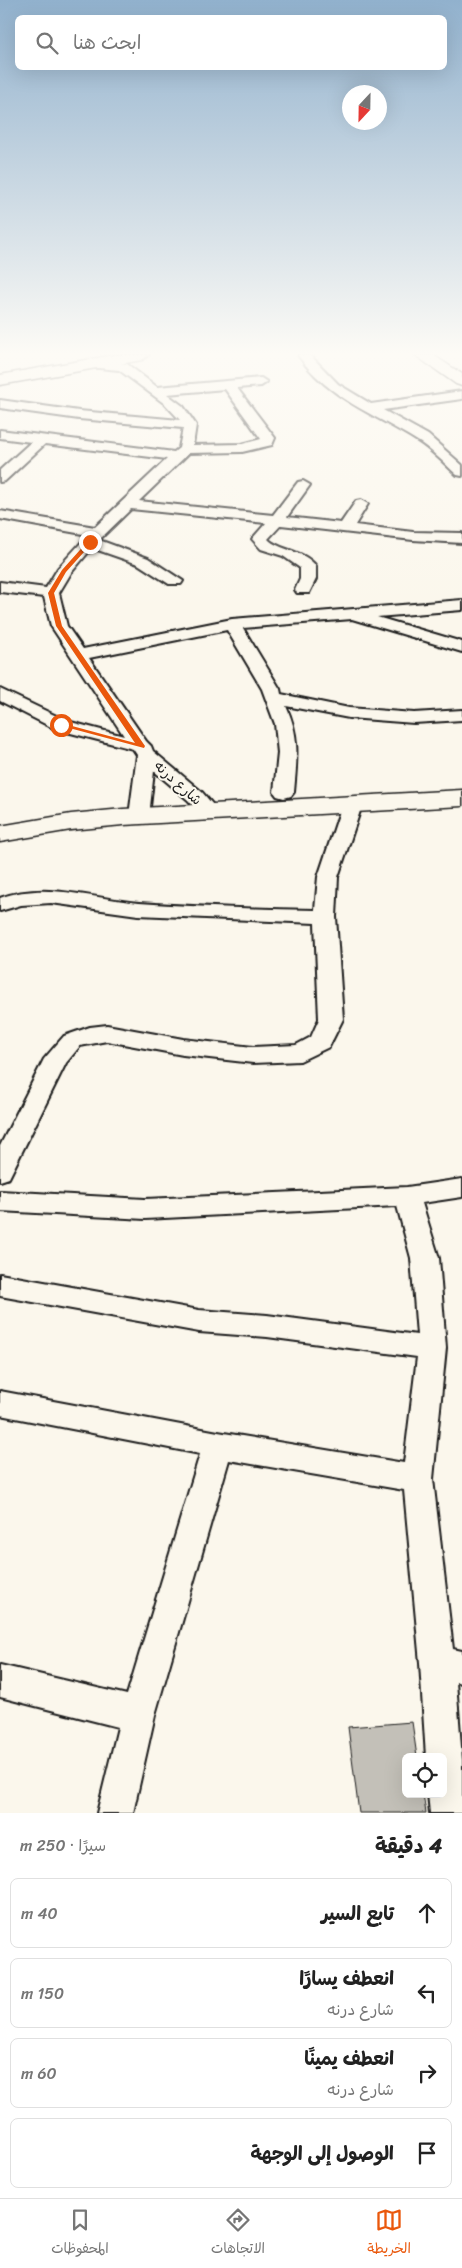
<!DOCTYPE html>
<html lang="ar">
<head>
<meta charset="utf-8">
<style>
  :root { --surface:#fff; --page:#f2f2f2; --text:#222; --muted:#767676; --line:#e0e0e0; --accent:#ea580c }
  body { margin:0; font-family:Sriracha,"Playpen Sans Arabic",sans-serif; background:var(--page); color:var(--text); direction:rtl }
  .controls { position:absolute; right:15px; bottom:15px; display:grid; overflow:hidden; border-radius:8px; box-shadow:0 5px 20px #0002 }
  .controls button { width:45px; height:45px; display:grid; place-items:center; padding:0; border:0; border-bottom:1px solid var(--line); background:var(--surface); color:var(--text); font:25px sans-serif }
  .compass { position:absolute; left:342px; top:85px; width:45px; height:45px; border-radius:50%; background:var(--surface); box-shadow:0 5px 20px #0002; rotate:202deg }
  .stop { position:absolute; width:15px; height:15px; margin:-11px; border:4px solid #ea580c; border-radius:50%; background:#fff }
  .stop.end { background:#ea580c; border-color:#fff; box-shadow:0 1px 5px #0008 }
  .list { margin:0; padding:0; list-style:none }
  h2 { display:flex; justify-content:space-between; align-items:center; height:65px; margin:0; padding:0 20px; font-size:21px }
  h2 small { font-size:16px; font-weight:400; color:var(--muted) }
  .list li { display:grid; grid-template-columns:32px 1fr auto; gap:15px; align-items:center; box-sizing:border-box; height:70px; margin:0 10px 10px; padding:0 10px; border:1px solid var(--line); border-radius:8px }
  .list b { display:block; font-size:19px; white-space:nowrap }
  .list p { margin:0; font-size:16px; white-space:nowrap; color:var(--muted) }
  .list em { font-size:16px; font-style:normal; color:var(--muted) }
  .icon { flex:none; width:28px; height:28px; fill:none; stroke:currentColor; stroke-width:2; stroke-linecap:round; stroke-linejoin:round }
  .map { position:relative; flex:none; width:462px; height:1813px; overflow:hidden; direction:ltr }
  .search { position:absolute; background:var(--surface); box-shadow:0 5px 20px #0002; left:15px; right:15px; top:15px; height:55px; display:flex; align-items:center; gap:12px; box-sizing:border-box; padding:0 18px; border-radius:8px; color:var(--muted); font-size:19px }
  .sheet { height:385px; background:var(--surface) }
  nav { display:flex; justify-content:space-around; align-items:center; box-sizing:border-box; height:70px; border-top:1px solid var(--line); background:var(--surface); font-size:14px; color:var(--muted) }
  nav a { display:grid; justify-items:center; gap:2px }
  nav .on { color:var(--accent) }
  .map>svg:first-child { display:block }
</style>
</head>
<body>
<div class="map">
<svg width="462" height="1813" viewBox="0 0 462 1813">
  <rect width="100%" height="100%" fill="#fbf7ec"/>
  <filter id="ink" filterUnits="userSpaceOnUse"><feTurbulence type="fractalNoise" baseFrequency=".02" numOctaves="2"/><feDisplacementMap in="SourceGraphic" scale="10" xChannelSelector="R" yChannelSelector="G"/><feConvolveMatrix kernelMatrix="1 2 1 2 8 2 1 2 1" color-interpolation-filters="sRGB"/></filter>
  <g filter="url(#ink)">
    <path fill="#c3c0b8" stroke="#1c1c1c" d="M412,1722L417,1757H406V1794H423L426,1813H359L348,1727Z"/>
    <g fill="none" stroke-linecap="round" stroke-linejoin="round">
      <defs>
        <path id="minor" d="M298,355H310L338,384L371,404L462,391V399L383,410L428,435L462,465V476L457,475C444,463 431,449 416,440C373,413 329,399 298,355Z
          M93,360L127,364L157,387L261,378L267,382L261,386L237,388L275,438L272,445L242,452L189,453L139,501L273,515L298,482L303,481L310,485L287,517L341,523L356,501L361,500L368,504L355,525L413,532L462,533V543L413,540L281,525L268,539C278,550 304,550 316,566V579L309,593H297L295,590L300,579V568L283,556L261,549L252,539L266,523L131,509L99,540L148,558L183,581L181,584H169L138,564L92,548L71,573L59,593L67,626L83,649L232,619L462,600V610L377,617L462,642V652L352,619L243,628L280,689L281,694L349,708L414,713L462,710V720L414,723L349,718L286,706C300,736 297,759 294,792L291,796L284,798L277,796L274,792L278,753L275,724L262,689L227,630L89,658L146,741L151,746L153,751L202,792L219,812L216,816L209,818L202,816L188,800L154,771L149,816L146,820L139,822L132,820L129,816L137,755L133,749L55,729L0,701V689L67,721L124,736L51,626L44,597L0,592V582L46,588L58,568L88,535L0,519V511L95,527L167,459L45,444L5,481L0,482V470L31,442L0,438V430L174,452L179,448L183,428L79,419L0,408V400L79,411L180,420L165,404L119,370L89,367L87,364L89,361ZM225,389L261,439L242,444L193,445L196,425L183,406L167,394Z
          M352,799L359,801L362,805L338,877L336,917L343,1019L329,1047L300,1061L253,1063L183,1055L107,1041L80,1046L66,1063L9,1178L0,1181V1146L44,1059L64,1036L90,1027L107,1025L183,1039L253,1047L296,1045L311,1037L319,1019L315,923L138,915L51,903L21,905L0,911V898C47,881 92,899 139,903C198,907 256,909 315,910L318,877L342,805L345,801Z
          M462,1179V1197L422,1203L439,1258L446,1348L433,1479L453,1649L462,1651V1683L456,1682L462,1760V1813H430L428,1794H443V1757H426L420,1663L404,1490L229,1460L155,1715L133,1813H97L118,1727L0,1697V1665L127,1695L200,1454L0,1415V1391L218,1432L404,1463L417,1357L267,1337L199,1332L0,1296V1274L199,1310L267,1315L417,1335L411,1258L397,1206L145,1219L0,1211V1191L145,1199L407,1187Z"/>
        <path id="secondary" d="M114,355H149L142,360L0,385V375Z"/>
        <path id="primary" d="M415,355H433L462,374V386L456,384Z
          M462,790V806L123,825L71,830L0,842V826L71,814L123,809Z"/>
      </defs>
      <use href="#minor" stroke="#1c1c1c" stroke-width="4"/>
      <use href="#secondary" stroke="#1c1c1c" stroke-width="3"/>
      <use href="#primary" stroke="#1c1c1c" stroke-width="3"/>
      <use href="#minor" fill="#fbf7ec" fill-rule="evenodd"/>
      <use href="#secondary" fill="#fbf7ec" fill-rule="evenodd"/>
      <use href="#primary" fill="#fbf7ec" fill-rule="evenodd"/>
    </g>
  </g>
  <linearGradient id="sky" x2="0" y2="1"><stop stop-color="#91b1cd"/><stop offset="0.58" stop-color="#fdfbf6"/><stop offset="1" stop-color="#fdfbf6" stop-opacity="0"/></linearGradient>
  <rect width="462" height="609" fill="url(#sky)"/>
  <path fill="#ea580c" d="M88,541L93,542L66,572L54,593L62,626L145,746L144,748L58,725L61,723L135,743L56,626L48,593L62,570Z"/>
  <g text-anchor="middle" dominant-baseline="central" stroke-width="4" stroke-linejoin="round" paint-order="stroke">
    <g font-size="14" fill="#1c1c1c" stroke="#fbf7ec">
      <text transform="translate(178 783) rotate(42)">شارع درنه</text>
    </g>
  </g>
</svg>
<div class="controls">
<button><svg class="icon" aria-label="locate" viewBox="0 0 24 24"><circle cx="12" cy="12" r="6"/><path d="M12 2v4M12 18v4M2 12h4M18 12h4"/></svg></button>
</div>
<svg class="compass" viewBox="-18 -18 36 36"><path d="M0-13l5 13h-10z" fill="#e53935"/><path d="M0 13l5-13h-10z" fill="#767676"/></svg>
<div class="stop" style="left:61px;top:725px"></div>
<div class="stop end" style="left:90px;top:542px"></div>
<div class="search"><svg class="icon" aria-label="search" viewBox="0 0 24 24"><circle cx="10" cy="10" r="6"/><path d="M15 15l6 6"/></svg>ابحث هنا</div>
</div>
<section class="sheet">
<h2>4 دقيقة<small>سيرًا · 250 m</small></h2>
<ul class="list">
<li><svg class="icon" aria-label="ahead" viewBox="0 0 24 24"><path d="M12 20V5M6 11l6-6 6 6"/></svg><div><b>تابع السير</b></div><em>40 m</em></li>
<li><svg class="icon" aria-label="left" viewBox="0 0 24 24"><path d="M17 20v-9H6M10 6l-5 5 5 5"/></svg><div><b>انعطف يسارًا</b><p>شارع درنه</p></div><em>150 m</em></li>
<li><svg class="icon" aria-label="right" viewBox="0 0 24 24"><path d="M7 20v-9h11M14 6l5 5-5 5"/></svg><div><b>انعطف يمينًا</b><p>شارع درنه</p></div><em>60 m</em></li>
<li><svg class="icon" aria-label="arrive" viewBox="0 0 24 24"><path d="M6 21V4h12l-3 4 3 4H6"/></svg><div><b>الوصول إلى الوجهة</b></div></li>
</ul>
</section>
<nav>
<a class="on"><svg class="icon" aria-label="map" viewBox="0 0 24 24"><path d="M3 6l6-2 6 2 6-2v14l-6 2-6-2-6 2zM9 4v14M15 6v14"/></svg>الخريطة</a>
<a><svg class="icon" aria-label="directions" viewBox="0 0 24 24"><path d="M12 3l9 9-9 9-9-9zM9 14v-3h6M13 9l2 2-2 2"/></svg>الاتجاهات</a>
<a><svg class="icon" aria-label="saved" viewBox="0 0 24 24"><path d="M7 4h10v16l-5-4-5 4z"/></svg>المحفوظات</a>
</nav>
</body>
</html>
